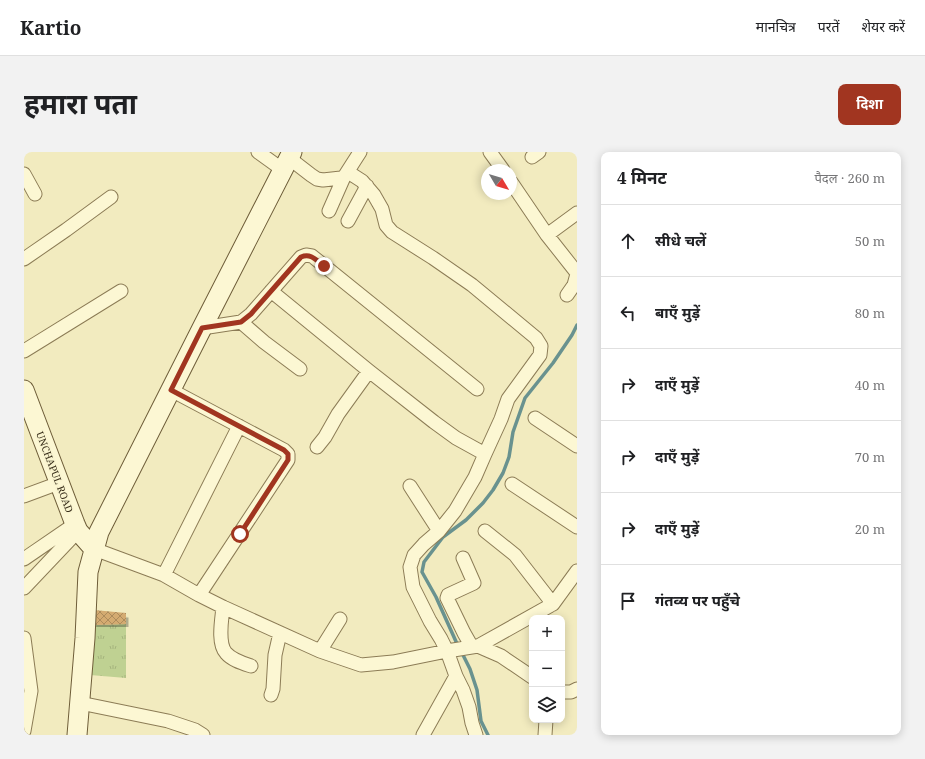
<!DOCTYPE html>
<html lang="hi">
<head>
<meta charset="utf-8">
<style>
  :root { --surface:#fff; --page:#f2f2f2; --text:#202124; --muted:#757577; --line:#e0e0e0; --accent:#a13520 }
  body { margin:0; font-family:"Noto Serif","Noto Sans Devanagari",serif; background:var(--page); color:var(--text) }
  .controls { position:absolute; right:12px; bottom:12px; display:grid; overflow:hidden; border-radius:8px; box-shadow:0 2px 10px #0003 }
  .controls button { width:36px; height:36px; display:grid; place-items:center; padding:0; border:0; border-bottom:1px solid var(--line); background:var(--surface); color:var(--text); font:20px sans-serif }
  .compass { position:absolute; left:457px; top:12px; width:36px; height:36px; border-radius:50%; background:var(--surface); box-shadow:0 2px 10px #0003; rotate:128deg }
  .stop { position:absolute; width:12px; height:12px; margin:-9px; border:3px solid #a13520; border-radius:50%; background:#fff }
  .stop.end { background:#a13520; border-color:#fff; box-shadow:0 1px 4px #0008 }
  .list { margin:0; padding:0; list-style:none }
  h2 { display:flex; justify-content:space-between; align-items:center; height:52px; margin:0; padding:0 16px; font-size:17px }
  h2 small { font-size:13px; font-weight:400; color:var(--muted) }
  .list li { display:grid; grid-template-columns:26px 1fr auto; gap:12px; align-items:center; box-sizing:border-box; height:72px; padding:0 16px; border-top:1px solid var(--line) }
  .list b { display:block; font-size:15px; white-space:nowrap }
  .list em { font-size:13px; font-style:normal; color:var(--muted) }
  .icon { flex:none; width:22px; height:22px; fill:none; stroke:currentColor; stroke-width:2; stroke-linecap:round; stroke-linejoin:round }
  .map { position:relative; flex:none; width:553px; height:583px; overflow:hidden; border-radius:8px }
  header { display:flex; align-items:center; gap:24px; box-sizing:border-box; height:56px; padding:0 20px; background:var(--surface); border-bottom:1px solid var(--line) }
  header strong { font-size:19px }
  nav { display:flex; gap:22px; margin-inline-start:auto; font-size:14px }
  .intro { display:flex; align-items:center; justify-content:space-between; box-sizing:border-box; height:96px; padding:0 24px }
  h1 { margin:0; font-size:28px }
  .button { padding:10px 18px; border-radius:8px; background:var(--accent); color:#fff; font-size:14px; font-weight:700 }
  main { display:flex; gap:24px; padding:0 24px }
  aside { flex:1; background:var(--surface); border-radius:8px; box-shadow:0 2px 10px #0003 }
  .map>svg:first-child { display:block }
</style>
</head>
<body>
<header>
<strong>Kartio</strong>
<nav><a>मानचित्र</a><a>परतें</a><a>शेयर करें</a></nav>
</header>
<div class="intro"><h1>हमारा पता</h1><a class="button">दिशा</a></div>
<main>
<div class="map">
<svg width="553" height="583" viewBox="0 0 553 583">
  <defs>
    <pattern id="grass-tufts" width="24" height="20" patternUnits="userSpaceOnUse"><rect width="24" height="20" fill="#bfd192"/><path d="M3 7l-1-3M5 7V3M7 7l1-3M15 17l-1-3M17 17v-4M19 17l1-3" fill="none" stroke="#a5b47d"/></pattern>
    <pattern id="building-cross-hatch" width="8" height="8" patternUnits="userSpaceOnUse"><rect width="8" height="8" fill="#d4ab71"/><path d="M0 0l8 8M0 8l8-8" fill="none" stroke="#ad8c5c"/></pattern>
    <filter id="shadow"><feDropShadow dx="2.5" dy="4.5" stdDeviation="0" flood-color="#0004"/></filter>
  </defs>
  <rect width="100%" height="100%" fill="#f2ebbf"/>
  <path fill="url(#grass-tufts)" d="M102,472V526L66,523L69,473Z"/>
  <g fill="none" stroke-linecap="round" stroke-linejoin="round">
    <path stroke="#69928f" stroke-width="3.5" d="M434,494L412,445L398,420L400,410L419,385L442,368L459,351L469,338L479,321L485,305L489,280L501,246L529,211L548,183L553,173
      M437,499L446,517L453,538L457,569L464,583"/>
  </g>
  <path fill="url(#building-cross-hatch)" filter="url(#shadow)" d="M70,458L102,461V472L69,473Z"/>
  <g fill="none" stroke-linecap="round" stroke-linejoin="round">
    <defs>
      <path id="street" d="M234,0L259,18
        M466,0L479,18
        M508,5L515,0
        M265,6L287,23L293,27L299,28L317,26L320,25L336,0
        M324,20L338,29L350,43L358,57L362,73L368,80L409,106L448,133L512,186L517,194L516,203L484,247L477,267L461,302L451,325L431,359L415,379L400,392L390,403L386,415L389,435L406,469L417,487L423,499L432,524L439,538L445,555L448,571L452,583
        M0,22L11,42
        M487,30L523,83L553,121
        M305,59L320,25
        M324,69L343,34
        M523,83L553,61
        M0,107L42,78L87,45
        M247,139L345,219L410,270L432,286L461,302
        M543,143L550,133L553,122
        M217,170L240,190L276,217
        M178,176L217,170L227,162L277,105L282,103L288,104L453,237
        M0,199L97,139
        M147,238L260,298L264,302V308L175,443
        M511,266L553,294
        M293,295L301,285L314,262L345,219
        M488,332L553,375
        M386,334L415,379
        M0,344L35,331
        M461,379L491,403L529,452
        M70,397L140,423L175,443L199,455L296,499L337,513L369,510L423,499L454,494L477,504L508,525
        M439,406L450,431L424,443L423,446L440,481L448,495
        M0,407L51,372
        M140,423L215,274
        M0,436L54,379
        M199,455C198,467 193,491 202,501C208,508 218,511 227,514
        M0,486L7,539L0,579
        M454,494L529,452L553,419
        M296,499L316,467
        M538,540H547L553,537
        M247,543L249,537L251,503L256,481
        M56,551L144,569L171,578L179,583
        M399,583L432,524
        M521,583L522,568"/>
      <path id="secondary" d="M0,238L51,372L54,379L70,397
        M53,583L61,486L64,420L75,380L178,176L268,0"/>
    </defs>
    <use href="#street" stroke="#8c7c56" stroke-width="15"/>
    <use href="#secondary" stroke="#6e5d39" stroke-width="21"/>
    <use href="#street" stroke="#fcf7d3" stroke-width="13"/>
    <use href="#secondary" stroke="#fcf7d3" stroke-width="19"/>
  </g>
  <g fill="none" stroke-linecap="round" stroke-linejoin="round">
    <path stroke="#a13520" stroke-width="5" d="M216,382L264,308V302L260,298L147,238L178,176L217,170L227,162L277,105C287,101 292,108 300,114"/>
  </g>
  <g text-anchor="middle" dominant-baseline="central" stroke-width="3" stroke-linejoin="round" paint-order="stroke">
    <g font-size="10" fill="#3a301c" stroke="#f9f4cf">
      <text transform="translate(31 320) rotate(69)">UNCHAPUL ROAD</text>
    </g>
  </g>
</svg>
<div class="controls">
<button>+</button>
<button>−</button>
<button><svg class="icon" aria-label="layers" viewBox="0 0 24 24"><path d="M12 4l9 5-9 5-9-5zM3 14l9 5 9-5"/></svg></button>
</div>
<svg class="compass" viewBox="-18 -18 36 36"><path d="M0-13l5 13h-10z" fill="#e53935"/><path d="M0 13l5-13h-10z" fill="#757577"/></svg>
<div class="stop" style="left:216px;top:382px"></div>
<div class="stop end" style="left:300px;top:114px"></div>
</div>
<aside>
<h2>4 मिनट<small>पैदल · 260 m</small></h2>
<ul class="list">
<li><svg class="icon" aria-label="ahead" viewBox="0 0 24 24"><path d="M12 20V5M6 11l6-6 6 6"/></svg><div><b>सीधे चलें</b></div><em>50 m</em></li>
<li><svg class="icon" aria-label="left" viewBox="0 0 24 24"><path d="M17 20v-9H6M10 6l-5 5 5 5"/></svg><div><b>बाएँ मुड़ें</b></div><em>80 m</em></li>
<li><svg class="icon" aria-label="right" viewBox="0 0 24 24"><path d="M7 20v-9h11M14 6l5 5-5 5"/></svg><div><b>दाएँ मुड़ें</b></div><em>40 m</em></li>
<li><svg class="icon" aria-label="right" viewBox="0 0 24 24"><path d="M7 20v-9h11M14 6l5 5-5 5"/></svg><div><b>दाएँ मुड़ें</b></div><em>70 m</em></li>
<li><svg class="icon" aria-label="right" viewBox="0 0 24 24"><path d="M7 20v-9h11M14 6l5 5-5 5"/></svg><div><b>दाएँ मुड़ें</b></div><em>20 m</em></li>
<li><svg class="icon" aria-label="arrive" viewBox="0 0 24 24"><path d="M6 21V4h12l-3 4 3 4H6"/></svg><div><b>गंतव्य पर पहुँचे</b></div></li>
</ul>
</aside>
</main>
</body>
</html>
